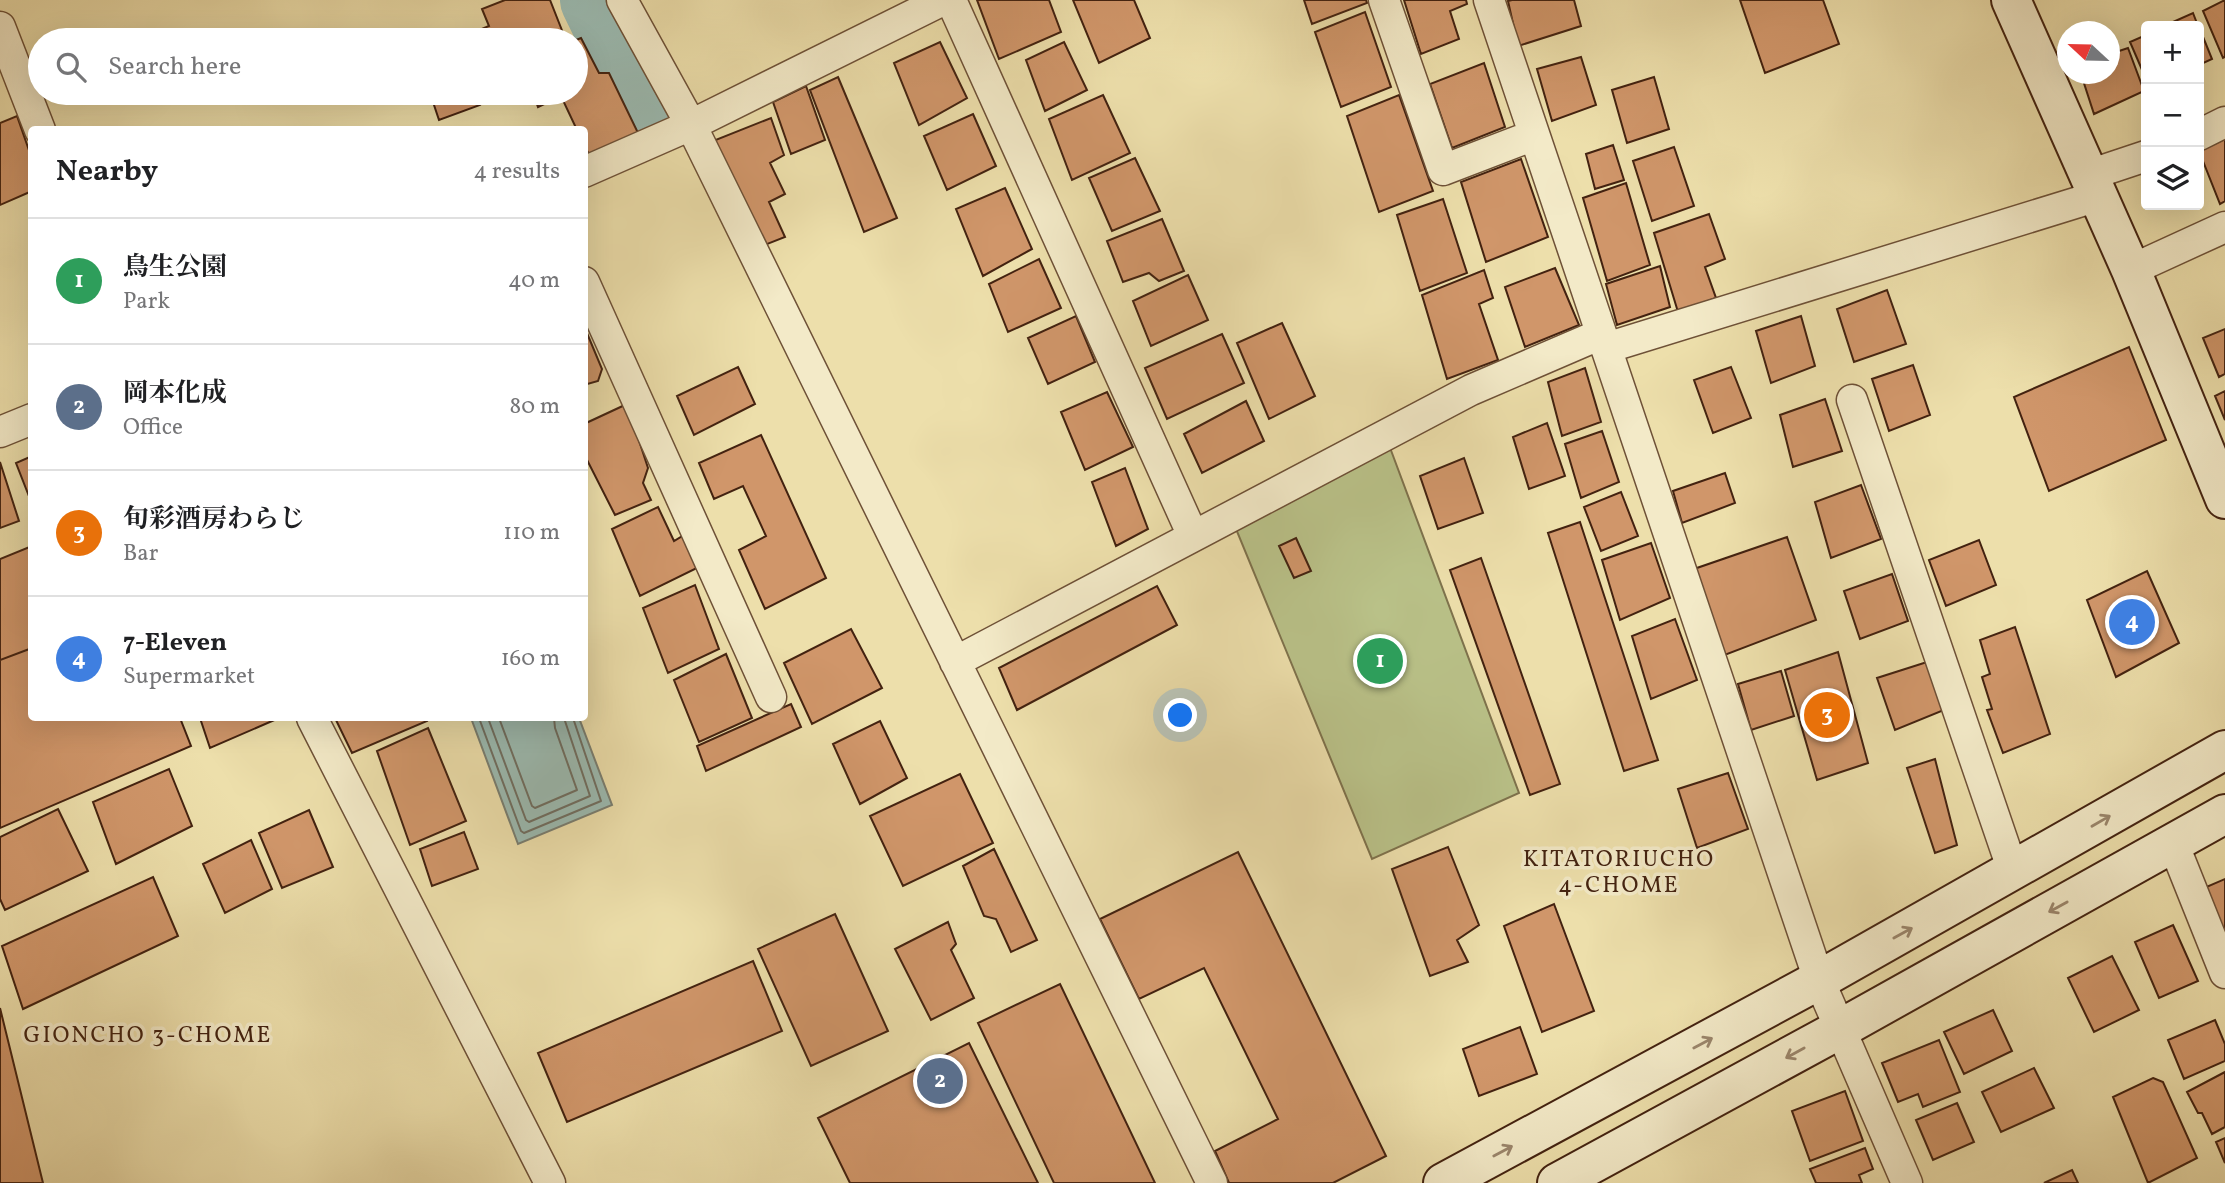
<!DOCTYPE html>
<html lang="en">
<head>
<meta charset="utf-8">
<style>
  :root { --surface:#fff; --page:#f6f6f6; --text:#202124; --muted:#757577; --line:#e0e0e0; --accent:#8f2418 }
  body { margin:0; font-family:Vollkorn,"Noto Serif JP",serif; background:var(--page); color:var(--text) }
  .controls { position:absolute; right:21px; top:21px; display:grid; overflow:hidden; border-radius:7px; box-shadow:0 7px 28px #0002 }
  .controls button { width:63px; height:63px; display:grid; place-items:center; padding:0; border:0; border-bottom:2px solid var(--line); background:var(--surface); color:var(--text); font:35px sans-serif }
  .compass { position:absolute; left:2057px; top:21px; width:63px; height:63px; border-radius:50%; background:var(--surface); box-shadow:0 7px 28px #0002; rotate:292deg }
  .you { position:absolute; left:1181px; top:716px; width:24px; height:24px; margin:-18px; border:5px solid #fff; border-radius:50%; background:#1a73e8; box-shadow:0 0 0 10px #1a73e833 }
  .badge { display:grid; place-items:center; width:46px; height:46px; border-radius:50%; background:var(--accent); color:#fff; font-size:23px; font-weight:700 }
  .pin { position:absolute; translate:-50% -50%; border:4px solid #fff; box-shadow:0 2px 7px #0006 }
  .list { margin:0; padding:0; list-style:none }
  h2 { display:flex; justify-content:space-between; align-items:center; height:91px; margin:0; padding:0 28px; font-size:30px }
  h2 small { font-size:23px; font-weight:400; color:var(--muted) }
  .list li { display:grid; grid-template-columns:46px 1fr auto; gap:21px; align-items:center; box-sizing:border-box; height:126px; padding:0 28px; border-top:2px solid var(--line) }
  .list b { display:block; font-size:26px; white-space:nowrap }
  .list p { margin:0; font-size:23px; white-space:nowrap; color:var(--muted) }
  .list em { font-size:23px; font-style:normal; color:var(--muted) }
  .icon { flex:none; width:38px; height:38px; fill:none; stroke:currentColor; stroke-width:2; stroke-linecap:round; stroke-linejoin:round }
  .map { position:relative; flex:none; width:2225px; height:1183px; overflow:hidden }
  .search { position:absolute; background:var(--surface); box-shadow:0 7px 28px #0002; left:28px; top:28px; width:560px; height:77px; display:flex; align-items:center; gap:18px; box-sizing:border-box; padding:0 24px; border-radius:38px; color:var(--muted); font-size:26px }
  .panel { position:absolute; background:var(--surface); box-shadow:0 7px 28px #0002; left:28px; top:126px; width:560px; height:595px; border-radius:7px }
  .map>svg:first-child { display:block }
</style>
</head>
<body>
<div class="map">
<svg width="2225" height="1183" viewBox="0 0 2225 1183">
  <rect width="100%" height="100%" fill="#eddfab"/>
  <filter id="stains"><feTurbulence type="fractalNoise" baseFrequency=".00286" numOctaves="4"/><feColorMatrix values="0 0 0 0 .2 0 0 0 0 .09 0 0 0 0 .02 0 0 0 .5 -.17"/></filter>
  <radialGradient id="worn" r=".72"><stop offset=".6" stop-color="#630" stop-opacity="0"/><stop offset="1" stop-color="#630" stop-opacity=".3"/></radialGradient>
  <path fill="#b9c188" stroke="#7e724c" stroke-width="2" d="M1389,445L1519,793L1372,859L1236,529Z"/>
  <path fill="#9bbbb2" stroke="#787e71" stroke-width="2" d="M471,718H579L612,805L518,844Z"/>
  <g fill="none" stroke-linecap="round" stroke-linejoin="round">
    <path stroke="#6f6e61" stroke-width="2" d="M479,718L521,831L524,833L601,801L573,718
      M488,718L526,820L529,822L590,796L564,718
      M499,718L532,806L535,808L577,790L555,728L554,718"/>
    <path stroke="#9bbbb2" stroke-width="70" d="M595,0L648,109"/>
  </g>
  <path fill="#d0966a" stroke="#432210" stroke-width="2" d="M505,0H550L563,33L548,40H481L479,30L489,26L482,9Z
    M977,0H1049L1061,32L999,59Z
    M1073,0H1134L1150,38L1099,63Z
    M1304,0H1366L1367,3L1312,24Z
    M1404,0H1466L1467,4L1450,11L1459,39L1421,54Z
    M1512,0H1574L1581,26L1518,46L1508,1Z
    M1740,0H1823L1839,44L1765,73Z
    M2225,0V57L2223,58L2203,11Z
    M1365,12L1391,87L1341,107L1315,32Z
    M2193,13L2198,26H2164Z
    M2199,27L2212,59L2199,65Z
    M454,30L458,40H425Z
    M2146,35V79L2130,42Z
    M581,38L599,73H609L640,137L592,160L584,145V130H577L561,96L538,107L533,93H576V40Z
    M940,42L967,98L919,125L894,63Z
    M1064,42L1087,90L1045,111L1026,60Z
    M2128,48L2144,91L2094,114L2081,74H2110V54Z
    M1581,57L1596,105L1552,121L1537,69Z
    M1484,63L1505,127L1452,148L1430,84Z
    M838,77L897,218L864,232L810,90Z
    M1654,77L1669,129L1627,143L1612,90Z
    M806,86L825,140L791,154L773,102Z
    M430,93H476L480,105L439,120Z
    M1103,95L1130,153L1072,180L1049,119Z
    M1399,95L1433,191L1379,212L1347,116Z
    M973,114L996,166L947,190L924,136Z
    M17,116L32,159V191L0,205V123Z
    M771,118L784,155L770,163L785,194L769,202L785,237L757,248L713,141Z
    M2225,139V201L2220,204L2199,151Z
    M1613,145L1624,180L1595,189L1586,154Z
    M1674,147L1694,206L1652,221L1633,161Z
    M1135,158L1160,211L1112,231L1089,178Z
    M1521,159L1548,237L1486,262L1461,182Z
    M1626,183L1650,265L1607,281L1583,198Z
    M1005,188L1032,249L983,276L956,209Z
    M1443,199L1467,273L1420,291L1397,215Z
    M1709,214L1725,259L1705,267L1716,298L1678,312L1654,233Z
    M1162,219L1184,271L1159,281L1149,273L1123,282L1107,241Z
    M1039,259L1061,308L1008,332L989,284Z
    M1660,266L1670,307L1617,325L1606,284Z
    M1555,268L1579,325L1525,347L1505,287Z
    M1484,270L1493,298L1479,304L1498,360L1447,379L1422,295Z
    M1188,275L1208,320L1151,346L1133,301Z
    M1887,290L1906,344L1854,362L1837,309Z
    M1076,316L1095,362L1048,384L1028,338Z
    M1801,316L1815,366L1771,383L1756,331Z
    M1282,323L1315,396L1269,419L1237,343Z
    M584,326L602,369L598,381L584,385Z
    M2225,329V374L2219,377L2203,338Z
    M1222,334L1244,383L1167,419L1145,368Z
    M2129,347L2166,440L2049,491L2014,397Z
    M1913,365L1930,415L1889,431L1872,379Z
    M738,367L755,404L694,435L677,396Z
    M1731,367L1751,418L1713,433L1694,380Z
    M1585,368L1601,422L1562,436L1548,382Z
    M2225,391V420L2215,396Z
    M1107,392L1133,447L1085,470L1061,412Z
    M1825,399L1842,451L1793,467L1780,415Z
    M1246,401L1264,441L1202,473L1184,434Z
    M627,404L648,468L643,483L651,500L615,515L584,454V424Z
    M1547,423L1565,476L1529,489L1513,437Z
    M1602,431L1619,482L1581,498L1565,444Z
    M761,435L826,578L765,609L739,550L766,536L743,486L714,499L699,463Z
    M32,456V504L16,463Z
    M1464,458L1483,513L1438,529L1420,476Z
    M0,462L19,521L0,528Z
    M1125,468L1148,529L1116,546L1092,482Z
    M1725,473L1735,503L1682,523L1673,491Z
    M1861,485L1881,539L1831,558L1815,502Z
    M1621,492L1638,536L1601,551L1584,507Z
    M658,507L674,541L689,532L703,565L640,596L612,529Z
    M1580,522L1658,760L1624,771L1548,533Z
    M1787,537L1816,620L1722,656L1694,569Z
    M1296,538L1311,571L1294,578L1279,546Z
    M1979,540L1996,585L1946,606L1929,560Z
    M1651,543L1670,598L1620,620L1602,560Z
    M32,546V648L0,660V559Z
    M1481,558L1560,784L1530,795L1450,570Z
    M2147,571L2179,643L2116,677L2087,600Z
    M1892,574L1908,621L1860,639L1844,591Z
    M695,585L719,649L668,673L643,608Z
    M1157,586L1177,625L1017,710L999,668Z
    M1675,619L1697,680L1651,699L1632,636Z
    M2015,627L2050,734L2003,753L1987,710L1992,709L1982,677L1990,674L1980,640Z
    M851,629L882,688L812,724L784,663Z
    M32,648V718H180L191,746L0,828V660Z
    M1838,652L1868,763L1817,780L1785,670Z
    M726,654L752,718L699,742L674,680Z
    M1927,662L1944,710L1895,730L1877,678Z
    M1781,671L1794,716L1751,730L1738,684Z
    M791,704L801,727L706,771L697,746Z
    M200,718H279L210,748Z
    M335,718H426L427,721L352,753Z
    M880,721L907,778L860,804L833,744Z
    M428,728L466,821L410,845L377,751Z
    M1935,759L1957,845L1935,853L1907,768Z
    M169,769L192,826L116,864L93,802Z
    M1728,773L1748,829L1697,848L1678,789Z
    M960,774L993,843L903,886L870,816Z
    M58,809L88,871L5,910L0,899V837Z
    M309,810L333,867L282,888L259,833Z
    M464,832L478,869L432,886L420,849Z
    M251,840L272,889L225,913L203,864Z
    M1448,847L1479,925L1457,940L1468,962L1430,976L1392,869Z
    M994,849L1037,940L1011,952L996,919L984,916L963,866Z
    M1238,852L1386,1156L1333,1183H1229L1215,1151L1278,1119L1204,968L1139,999L1100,919Z
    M153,877L178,936L23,1009L2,946Z
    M2225,879V937L2204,888Z
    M1554,904L1594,1011L1542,1032L1504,926Z
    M835,914L888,1031L811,1066L758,949Z
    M948,922L956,944L951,950L974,998L931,1020L895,949Z
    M2173,925L2198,981L2159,998L2135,942Z
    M2112,956L2139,1010L2094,1032L2068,978Z
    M753,961L782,1031L567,1122L538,1053Z
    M1060,984L1155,1183H1054L978,1023Z
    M0,1008L43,1183H0Z
    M1993,1010L2012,1051L1964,1074L1944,1032Z
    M2215,1020L2225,1044V1061L2184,1079L2168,1040Z
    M1520,1027L1537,1074L1479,1096L1463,1049Z
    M1939,1040L1960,1092L1923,1107L1918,1094L1898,1102L1882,1063Z
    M969,1043L1038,1183H850L818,1118Z
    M2034,1068L2054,1108L2001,1132L1982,1092Z
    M2225,1072V1127L2212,1134L2202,1113H2198L2187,1092Z
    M2153,1078L2163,1082L2197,1158L2148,1183L2113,1097Z
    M1845,1091L1863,1141L1810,1161L1792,1111Z
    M1957,1103L1974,1142L1933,1160L1916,1120Z
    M2225,1138V1163L2216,1142Z
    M1865,1148L1873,1169L1859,1175L1862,1183H1816L1810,1169Z
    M2072,1170L2078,1183H2044Z"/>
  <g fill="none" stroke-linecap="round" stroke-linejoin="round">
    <defs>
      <path id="street" d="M622,0L691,125L1212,1183
        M951,0L1193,536
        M1384,0L1443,170L1534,135
        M1489,0L1819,980L1907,1183
        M0,27L40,130
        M2199,135L2225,122
        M584,172L691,125L943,0
        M2089,175L2146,156
        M2131,270L2225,227
        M584,282L771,697
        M1606,348L2098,196
        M1852,400L2013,871
        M0,432L32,419
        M955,662L1471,390L1601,334
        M312,718L550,1183
        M2173,843L2225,973"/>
      <path id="secondary" d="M2011,0L2131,270L2225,499
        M1443,1183L1819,980L2225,750
        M1557,1183L1840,1029L2225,814"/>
    </defs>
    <use href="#street" stroke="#6e5137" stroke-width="33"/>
    <use href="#secondary" stroke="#432210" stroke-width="42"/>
    <use href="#street" stroke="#f3eac8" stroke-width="30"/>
    <use href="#secondary" stroke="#f3eac8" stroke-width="38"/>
  </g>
  <defs><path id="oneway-shaft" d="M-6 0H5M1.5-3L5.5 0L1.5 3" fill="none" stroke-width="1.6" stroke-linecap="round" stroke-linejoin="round" transform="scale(1.75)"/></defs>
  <g stroke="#9b866c">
    <use href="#oneway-shaft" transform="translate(2101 821) rotate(-30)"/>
    <use href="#oneway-shaft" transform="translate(2058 907) rotate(151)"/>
    <use href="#oneway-shaft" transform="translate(1903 933) rotate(-29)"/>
    <use href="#oneway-shaft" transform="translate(1703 1043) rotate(-28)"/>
    <use href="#oneway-shaft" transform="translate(1795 1053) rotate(151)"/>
    <use href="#oneway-shaft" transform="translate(1503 1151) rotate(-28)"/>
  </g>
  <g text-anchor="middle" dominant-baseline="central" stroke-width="7" stroke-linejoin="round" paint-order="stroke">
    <g font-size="23" letter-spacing="2" fill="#432210" stroke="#f3eac8">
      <text x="1619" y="860">KITATORIUCHO<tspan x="1619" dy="26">4-CHOME</tspan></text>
      <text x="148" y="1036">GIONCHO 3-CHOME</text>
    </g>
  </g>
  <rect width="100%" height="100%" filter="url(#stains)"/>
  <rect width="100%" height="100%" fill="url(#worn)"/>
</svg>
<div class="controls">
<button>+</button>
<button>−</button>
<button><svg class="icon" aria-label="layers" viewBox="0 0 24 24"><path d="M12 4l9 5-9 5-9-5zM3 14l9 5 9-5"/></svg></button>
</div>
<svg class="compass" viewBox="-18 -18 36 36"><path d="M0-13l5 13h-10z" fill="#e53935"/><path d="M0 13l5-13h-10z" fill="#757577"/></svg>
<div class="you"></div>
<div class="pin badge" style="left:1380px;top:661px;background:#2e9e5b">1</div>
<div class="pin badge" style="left:940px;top:1081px;background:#5c6f8a">2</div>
<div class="pin badge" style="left:1827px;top:715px;background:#e8710a">3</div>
<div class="pin badge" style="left:2132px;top:622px;background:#3f7fe0">4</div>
<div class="search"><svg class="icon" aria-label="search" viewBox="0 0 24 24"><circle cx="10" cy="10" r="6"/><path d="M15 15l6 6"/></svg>Search here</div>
<section class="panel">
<h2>Nearby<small>4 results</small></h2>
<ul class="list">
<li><span class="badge" style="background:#2e9e5b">1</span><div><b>鳥生公園</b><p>Park</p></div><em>40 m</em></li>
<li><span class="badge" style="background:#5c6f8a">2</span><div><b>岡本化成</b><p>Office</p></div><em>80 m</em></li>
<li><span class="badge" style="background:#e8710a">3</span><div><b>旬彩酒房わらじ</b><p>Bar</p></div><em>110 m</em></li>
<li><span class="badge" style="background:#3f7fe0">4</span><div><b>7-Eleven</b><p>Supermarket</p></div><em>160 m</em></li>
</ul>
</section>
</div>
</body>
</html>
